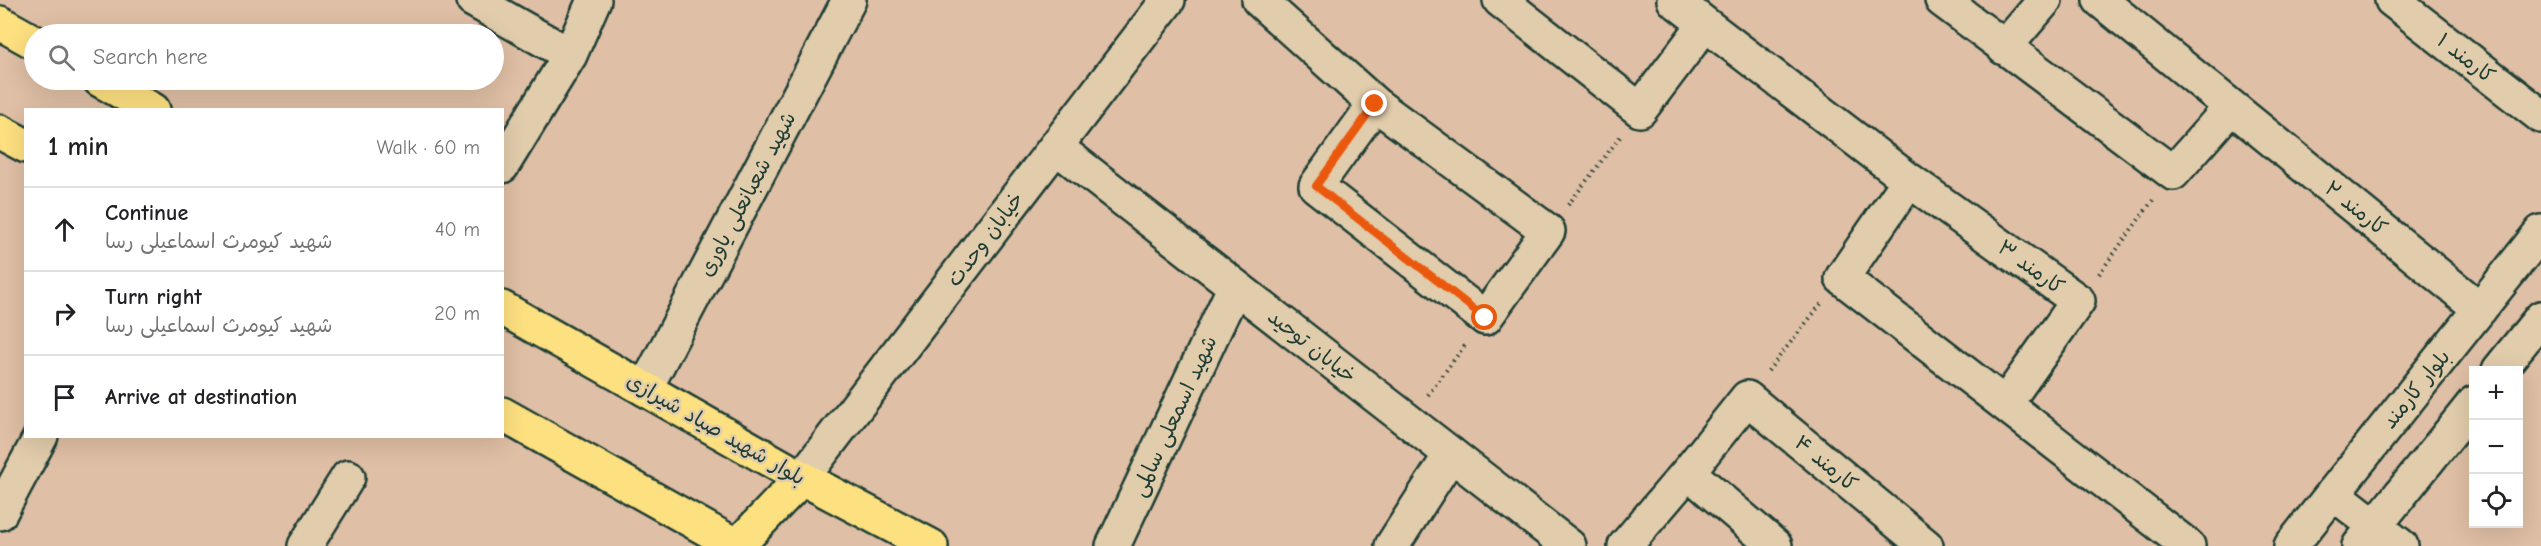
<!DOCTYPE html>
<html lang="en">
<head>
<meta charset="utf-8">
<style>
  :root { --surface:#fff; --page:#f6f6f6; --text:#202124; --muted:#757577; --line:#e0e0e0 }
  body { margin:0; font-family:"Comic Neue","Playpen Sans Arabic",sans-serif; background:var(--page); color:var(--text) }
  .controls { position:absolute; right:18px; bottom:18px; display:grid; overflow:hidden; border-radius:0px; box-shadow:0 6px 24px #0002 }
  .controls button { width:54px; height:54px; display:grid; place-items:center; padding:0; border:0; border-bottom:2px solid var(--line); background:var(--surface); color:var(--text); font:30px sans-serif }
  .stop { position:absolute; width:18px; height:18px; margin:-14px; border:4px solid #ea580c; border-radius:50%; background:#fff }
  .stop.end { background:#ea580c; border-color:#fff; box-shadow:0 2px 6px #0008 }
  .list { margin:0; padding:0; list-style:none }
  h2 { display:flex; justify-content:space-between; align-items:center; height:78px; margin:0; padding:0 24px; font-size:26px }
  h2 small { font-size:20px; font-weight:400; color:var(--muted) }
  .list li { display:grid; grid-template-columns:39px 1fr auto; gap:18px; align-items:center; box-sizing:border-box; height:84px; padding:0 24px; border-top:2px solid var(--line) }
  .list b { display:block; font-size:22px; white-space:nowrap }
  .list p { margin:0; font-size:20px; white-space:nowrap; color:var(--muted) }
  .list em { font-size:20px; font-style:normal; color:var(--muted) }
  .icon { flex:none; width:33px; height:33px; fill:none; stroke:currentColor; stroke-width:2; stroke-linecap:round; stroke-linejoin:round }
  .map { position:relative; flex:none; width:2541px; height:546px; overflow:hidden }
  .search { position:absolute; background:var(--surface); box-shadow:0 6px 24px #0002; left:24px; top:24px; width:480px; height:66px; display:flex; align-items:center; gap:15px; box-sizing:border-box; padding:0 21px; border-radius:33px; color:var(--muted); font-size:22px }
  .panel { position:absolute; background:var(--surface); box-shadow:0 6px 24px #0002; left:24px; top:108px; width:480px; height:330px; border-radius:0px }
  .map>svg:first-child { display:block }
</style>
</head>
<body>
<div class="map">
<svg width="2541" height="546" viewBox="0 0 2541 546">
  <rect width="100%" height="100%" fill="#dfbfa5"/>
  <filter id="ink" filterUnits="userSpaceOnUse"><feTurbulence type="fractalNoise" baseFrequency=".0167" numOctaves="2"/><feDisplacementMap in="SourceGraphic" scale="12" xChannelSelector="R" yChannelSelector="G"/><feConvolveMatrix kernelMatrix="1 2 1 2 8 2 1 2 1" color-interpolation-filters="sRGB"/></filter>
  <g filter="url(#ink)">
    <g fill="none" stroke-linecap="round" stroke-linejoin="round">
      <defs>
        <path id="minor" d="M473,0L570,55
          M1259,0L1375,104L1548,231L1485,318L1316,186L1375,104
          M1500,0L1640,110L1705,24L1674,0
          M1942,0L2173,173L2231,107
          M2100,0L2480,309
          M2392,0L2541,116
          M1705,24L1909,180L2078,301L2005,404
          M2004,48L2045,0
          M1056,147L1569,546
          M502,166L570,55L594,0
          M1909,180L1842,278L2188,546
          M2499,370L2541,318
          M645,389L849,0
          M1688,472L1775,546
          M802,478L1168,0
          M2333,493L2401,546
          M0,513L41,436
          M305,546L348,477
          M1113,546L1235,286
          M1392,546L1451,454
          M1625,546L1688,472L1747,398L1926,546
          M2291,546L2541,232
          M2359,546L2474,403"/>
        <path id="major" d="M0,23L34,42
          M100,80L153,110
          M0,132L26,146
          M502,308L802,478L931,546
          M502,414L737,546
          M737,546L802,478"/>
      </defs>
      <use href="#minor" stroke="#1f3d34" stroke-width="38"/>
      <use href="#major" stroke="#1f3d34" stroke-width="38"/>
      <path stroke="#1f3d34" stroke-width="4" stroke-dasharray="1.5 4.5" stroke-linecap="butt" d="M1568,205L1620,137
        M2099,274L2153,200
        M1768,371L1821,304
        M1428,395L1465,345"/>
      <use href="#minor" stroke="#e1ccab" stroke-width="33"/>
      <use href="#major" stroke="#fde080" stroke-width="33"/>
    </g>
  </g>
  <g fill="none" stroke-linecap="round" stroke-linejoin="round" filter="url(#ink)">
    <path stroke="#ea580c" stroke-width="8" d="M1375,104L1316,186L1485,318"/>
  </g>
  <g text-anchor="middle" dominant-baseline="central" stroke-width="5" stroke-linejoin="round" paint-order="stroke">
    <g font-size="21" fill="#1f3d34" stroke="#e1ccab">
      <text transform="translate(2466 58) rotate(38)">کارمند ۱</text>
      <text transform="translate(747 194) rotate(-62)">شهید شعبانعلی یاوری</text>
      <text transform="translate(2356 208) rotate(39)">کارمند ۲</text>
      <text transform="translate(985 239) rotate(-53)">خیابان وحدت</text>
      <text transform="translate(2031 267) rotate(36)">کارمند ۳</text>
      <text transform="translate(1312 346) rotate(38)">خیابان توحید</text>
      <text transform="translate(2416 389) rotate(-51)">بلوار کارمند</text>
      <text transform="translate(1174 416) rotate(-65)">شهید اسمعلی سالمی</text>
      <text transform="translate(716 429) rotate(30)">بلوار شهید صیاد شیرازی</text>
      <text transform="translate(1826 463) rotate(40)">کارمند ۴</text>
    </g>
  </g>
</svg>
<div class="controls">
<button>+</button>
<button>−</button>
<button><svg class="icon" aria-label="locate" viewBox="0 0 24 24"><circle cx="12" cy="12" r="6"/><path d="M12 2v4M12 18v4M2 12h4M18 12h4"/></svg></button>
</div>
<div class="stop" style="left:1485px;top:318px"></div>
<div class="stop end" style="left:1375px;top:104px"></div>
<div class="search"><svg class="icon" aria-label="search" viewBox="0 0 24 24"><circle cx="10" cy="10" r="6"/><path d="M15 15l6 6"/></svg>Search here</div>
<section class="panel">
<h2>1 min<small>Walk · 60 m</small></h2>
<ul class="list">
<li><svg class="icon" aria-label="ahead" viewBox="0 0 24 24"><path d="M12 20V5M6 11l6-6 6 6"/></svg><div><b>Continue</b><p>شهید کیومرث اسماعیلی رسا</p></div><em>40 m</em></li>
<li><svg class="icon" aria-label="right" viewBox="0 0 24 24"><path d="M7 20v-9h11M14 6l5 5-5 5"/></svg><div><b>Turn right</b><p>شهید کیومرث اسماعیلی رسا</p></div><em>20 m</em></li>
<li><svg class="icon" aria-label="arrive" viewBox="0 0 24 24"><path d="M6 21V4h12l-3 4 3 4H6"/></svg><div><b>Arrive at destination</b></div></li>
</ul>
</section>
</div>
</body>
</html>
